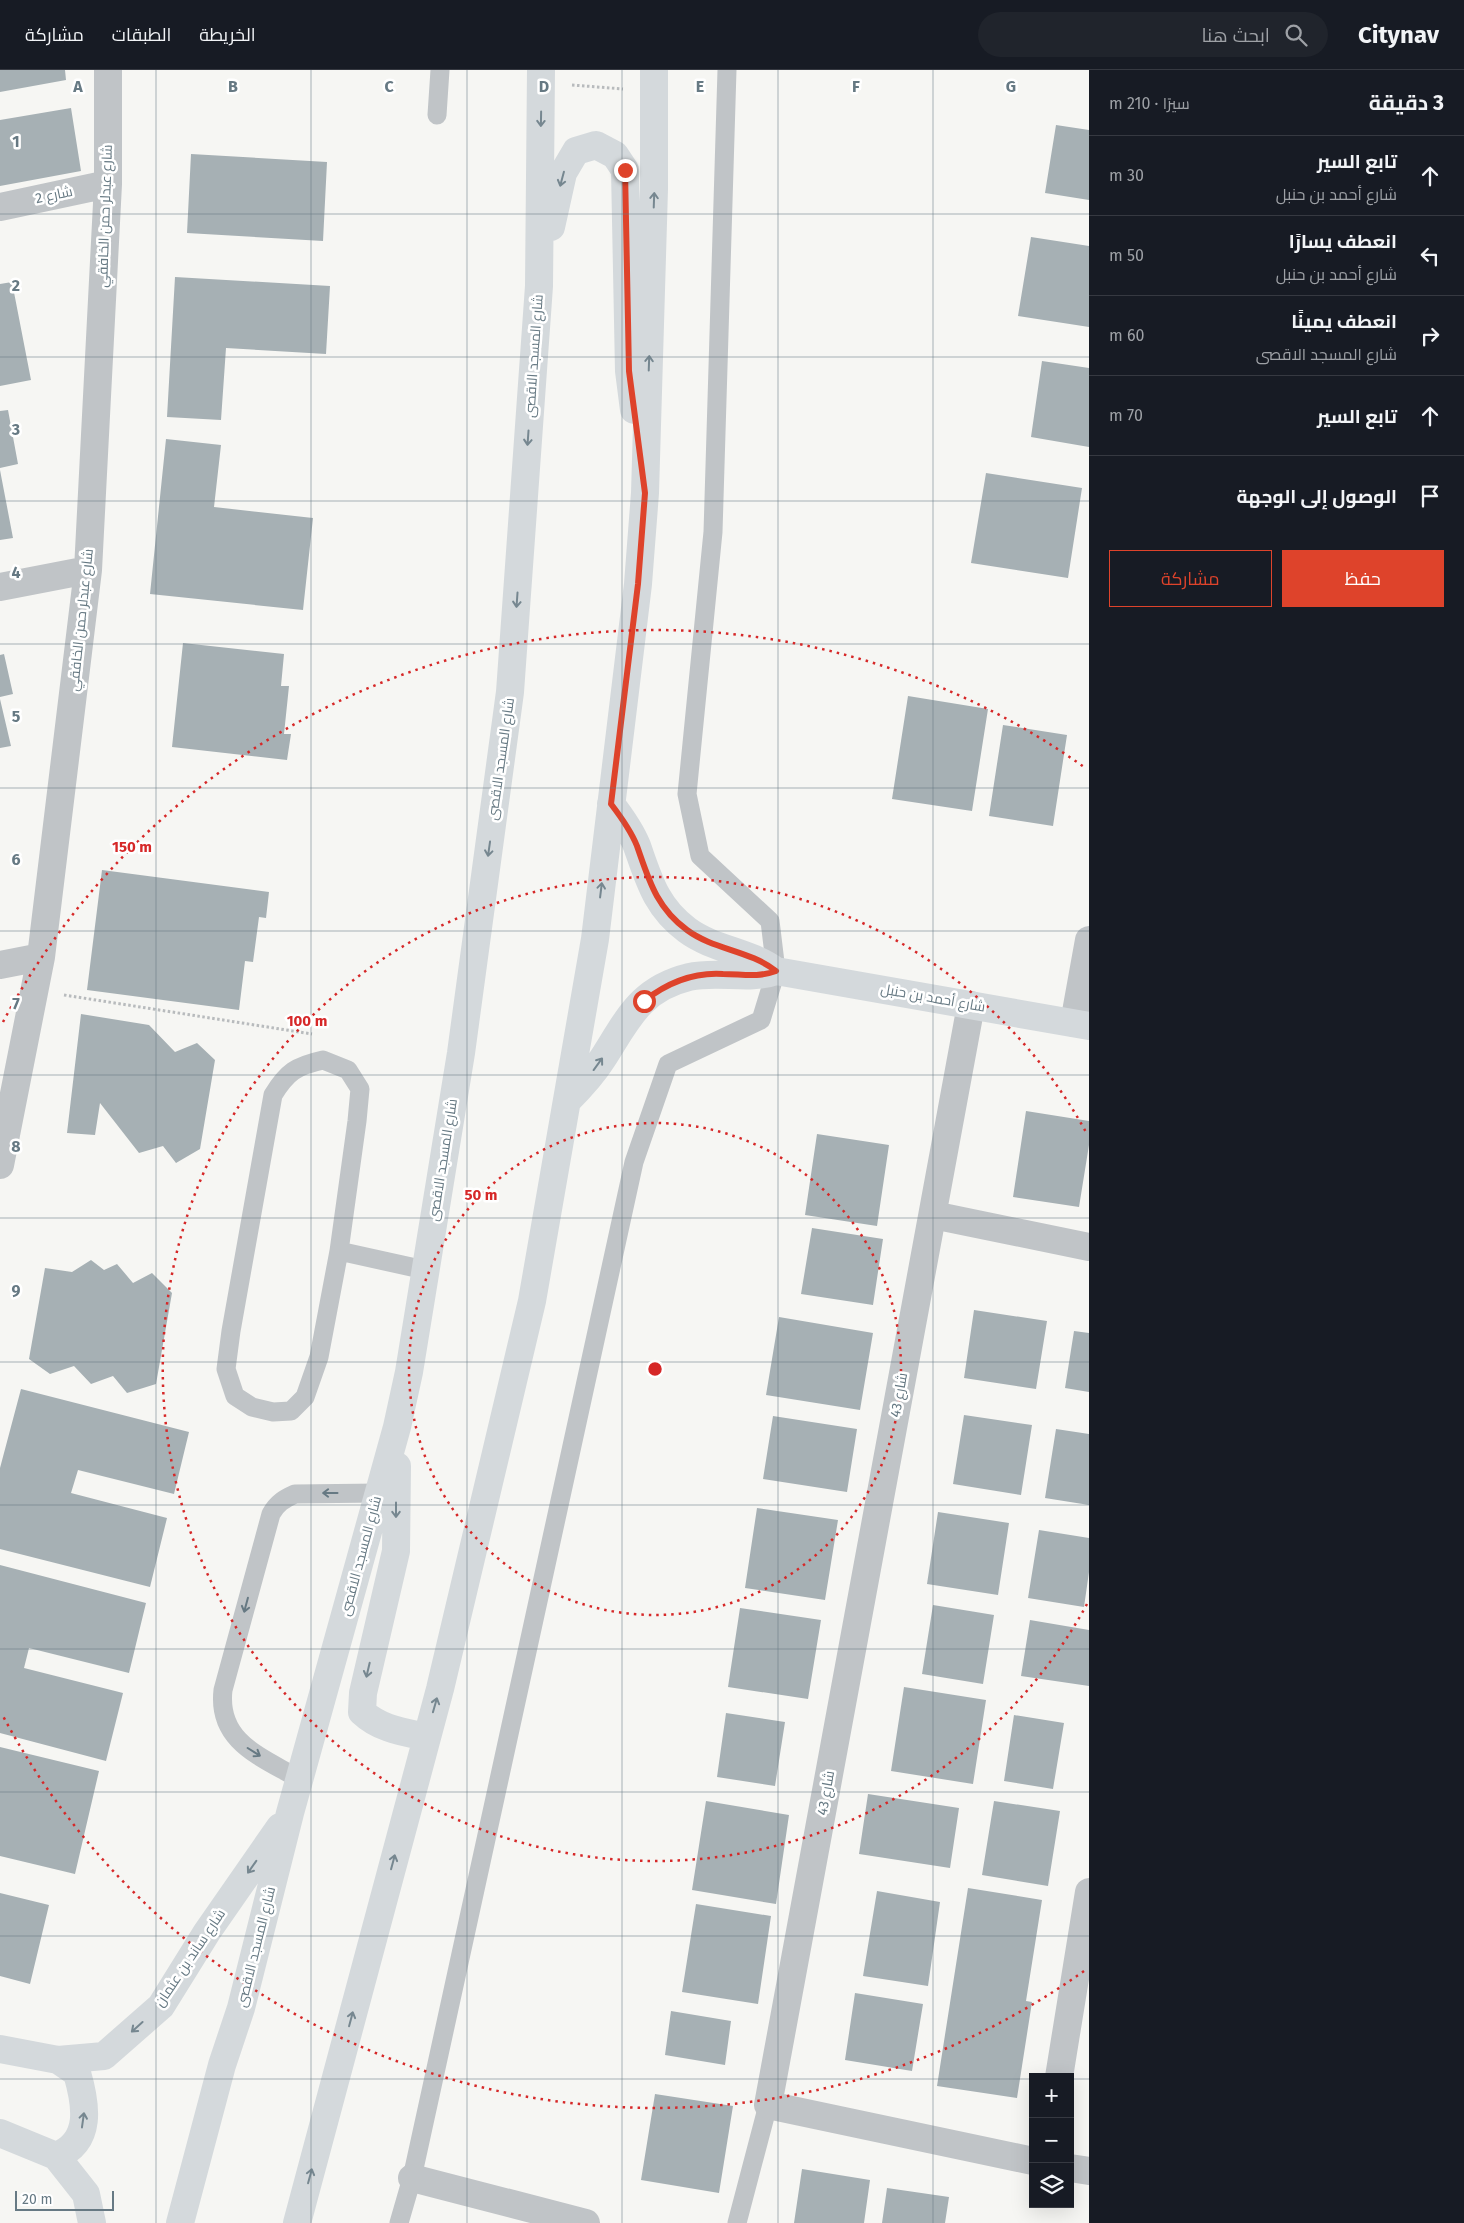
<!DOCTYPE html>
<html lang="ar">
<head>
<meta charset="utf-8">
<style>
  :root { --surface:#171b24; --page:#20242c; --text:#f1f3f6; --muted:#9ea1a6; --line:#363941; --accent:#de432b }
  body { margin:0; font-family:"Fira Sans",Cairo,sans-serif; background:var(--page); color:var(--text); direction:rtl }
  .controls { position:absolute; right:15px; bottom:15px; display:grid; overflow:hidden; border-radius:0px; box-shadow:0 5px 20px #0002 }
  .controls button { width:45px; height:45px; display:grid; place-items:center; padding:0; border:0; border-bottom:1px solid var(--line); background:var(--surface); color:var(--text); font:25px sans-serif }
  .scale { position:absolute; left:15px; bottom:12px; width:99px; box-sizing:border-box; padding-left:5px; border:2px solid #667983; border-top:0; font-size:14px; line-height:18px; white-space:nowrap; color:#667983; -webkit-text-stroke:4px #fff; paint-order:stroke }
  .stop { position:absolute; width:15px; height:15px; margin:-11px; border:4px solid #de432b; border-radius:50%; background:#fff }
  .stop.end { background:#de432b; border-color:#fff; box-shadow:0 1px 5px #0008 }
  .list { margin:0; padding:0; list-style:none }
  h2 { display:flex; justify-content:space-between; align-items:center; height:65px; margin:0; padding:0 20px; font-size:21px }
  h2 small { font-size:16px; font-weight:400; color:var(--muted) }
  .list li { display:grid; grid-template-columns:32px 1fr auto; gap:15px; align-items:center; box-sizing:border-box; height:80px; padding:0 20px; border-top:1px solid var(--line) }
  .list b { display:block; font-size:19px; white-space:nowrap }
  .list p { margin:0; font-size:16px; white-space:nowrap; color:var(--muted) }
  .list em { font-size:16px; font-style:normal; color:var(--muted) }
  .actions { display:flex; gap:10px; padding:15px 20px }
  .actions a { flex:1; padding:11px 0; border:1px solid var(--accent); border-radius:0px; text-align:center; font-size:18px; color:var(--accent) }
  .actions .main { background:var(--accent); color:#fff }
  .icon { flex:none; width:28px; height:28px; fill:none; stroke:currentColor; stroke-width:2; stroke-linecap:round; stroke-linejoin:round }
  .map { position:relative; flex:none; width:1089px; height:2153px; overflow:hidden; direction:ltr }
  header { display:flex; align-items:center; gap:30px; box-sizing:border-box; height:70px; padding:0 25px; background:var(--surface); border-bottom:1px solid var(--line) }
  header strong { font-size:24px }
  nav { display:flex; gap:28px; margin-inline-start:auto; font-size:18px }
  .search { width:350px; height:45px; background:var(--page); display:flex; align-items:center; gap:12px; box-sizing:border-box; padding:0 18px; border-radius:28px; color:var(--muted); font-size:19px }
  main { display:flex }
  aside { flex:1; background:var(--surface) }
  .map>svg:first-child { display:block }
</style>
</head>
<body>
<header>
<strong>Citynav</strong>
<div class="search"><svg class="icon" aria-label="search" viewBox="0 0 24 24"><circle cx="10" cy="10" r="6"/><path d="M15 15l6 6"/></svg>ابحث هنا</div>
<nav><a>الخريطة</a><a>الطبقات</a><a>مشاركة</a></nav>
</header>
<main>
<aside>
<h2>3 دقيقة<small>سيرًا · 210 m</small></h2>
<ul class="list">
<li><svg class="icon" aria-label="ahead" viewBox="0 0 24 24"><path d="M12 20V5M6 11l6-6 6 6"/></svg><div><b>تابع السير</b><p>شارع أحمد بن حنبل</p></div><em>30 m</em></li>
<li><svg class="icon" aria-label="left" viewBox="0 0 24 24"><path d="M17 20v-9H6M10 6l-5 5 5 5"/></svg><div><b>انعطف يسارًا</b><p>شارع أحمد بن حنبل</p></div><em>50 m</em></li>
<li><svg class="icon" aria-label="right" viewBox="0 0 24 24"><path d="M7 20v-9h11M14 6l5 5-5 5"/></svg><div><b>انعطف يمينًا</b><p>شارع المسجد الاقصى</p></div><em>60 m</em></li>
<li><svg class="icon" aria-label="ahead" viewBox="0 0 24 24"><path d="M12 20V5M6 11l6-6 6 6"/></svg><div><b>تابع السير</b></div><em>70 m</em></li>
<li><svg class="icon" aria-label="arrive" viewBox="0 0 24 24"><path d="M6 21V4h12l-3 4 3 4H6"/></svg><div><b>الوصول إلى الوجهة</b></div></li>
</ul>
<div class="actions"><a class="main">حفظ</a><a>مشاركة</a></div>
</aside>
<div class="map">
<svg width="1089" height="2153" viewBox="0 0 1089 2153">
  <rect width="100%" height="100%" fill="#f6f6f3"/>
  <path fill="#a6b0b4" d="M0,0H65L66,10L0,22Z
    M71,38L81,101L0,116V50Z
    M1056,55L1089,60V130L1045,123Z
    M191,84L327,92L323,171L187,163Z
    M1031,167L1089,176V257L1018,246Z
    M175,207L330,216L326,284L226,278L221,350L167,347Z
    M12,212L31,310L0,316V214Z
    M1042,291L1089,298V377L1031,367Z
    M8,340L18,394L0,398V341Z
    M166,369L221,375L214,437L313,448L303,540L150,524Z
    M0,400L13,468L0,470Z
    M986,403L1082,418L1068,508L971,493Z
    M183,573L284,584L281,616H289L284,664H291L287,690L172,677Z
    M4,584L13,624L0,627V585Z
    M908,626L988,639L972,741L892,729Z
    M0,629L11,676L0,678Z
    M1003,655L1067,665L1053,756L989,746Z
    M102,800L269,822L266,848L259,847L253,892L245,891L239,940L87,920Z
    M81,944L149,955L175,982L197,973L215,990L200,1079L176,1093L163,1076L139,1083L100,1033L95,1065L67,1063Z
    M1026,1041L1089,1051V1075L1079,1137L1013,1127Z
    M817,1064L889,1075L877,1156L805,1145Z
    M812,1158L883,1169L873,1235L801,1224Z
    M91,1190L104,1200L117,1194L133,1213L152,1203L172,1223L156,1314L127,1323L113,1306L91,1314L74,1296L50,1304L29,1289L45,1198L72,1202Z
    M974,1240L1047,1251L1036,1319L964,1308Z
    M779,1247L873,1263L860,1340L766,1325Z
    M1074,1261L1089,1263V1322L1065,1318Z
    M21,1319L189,1362L174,1424L78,1400L71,1423L167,1448L150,1517L0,1479V1398Z
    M964,1345L1032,1355L1021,1425L953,1414Z
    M773,1346L857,1359L847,1422L763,1409Z
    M1056,1359L1089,1364V1435L1045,1428Z
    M757,1438L838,1450L825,1530L745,1518Z
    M938,1442L1009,1453L998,1525L927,1514Z
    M1039,1460L1089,1468V1502L1084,1537L1028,1528Z
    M0,1495L146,1533L129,1603L29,1578L24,1598L123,1623L106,1691L0,1663Z
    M933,1535L994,1545L983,1614L922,1604Z
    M740,1538L821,1550L808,1629L728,1617Z
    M1030,1550L1089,1560V1616L1021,1606Z
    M904,1617L986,1630L973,1714L891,1701Z
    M726,1643L785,1652L775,1716L717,1707Z
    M1014,1645L1064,1653L1053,1719L1004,1711Z
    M0,1677L99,1701L75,1804L0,1786Z
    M868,1724L959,1738L950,1798L859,1784Z
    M706,1731L789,1745L776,1834L692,1820Z
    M994,1731L1060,1741L1048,1816L982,1805Z
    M968,1818L1042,1830L1026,1931L1032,1932L1017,2028L937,2016Z
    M877,1821L940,1832L928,1916L863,1906Z
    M0,1823L49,1835L30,1914L0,1906Z
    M696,1834L771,1846L758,1934L682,1922Z
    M855,1923L923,1934L912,2001L845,1990Z
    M671,1941L731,1951L725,1995L665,1985Z
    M655,2024L733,2036L719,2123L641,2110Z
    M802,2099L870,2110L864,2153H794Z
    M887,2118L949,2127L945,2153H882Z"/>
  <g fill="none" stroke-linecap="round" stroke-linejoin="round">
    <path stroke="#b8bbbd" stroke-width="3" stroke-dasharray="2.5 2.5" stroke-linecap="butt" d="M572,15L623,19
      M64,925L312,964"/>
    <path stroke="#c0c4c7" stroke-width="19" d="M437,45L440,0
      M323,990L348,1000L360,1019L357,1051L339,1181L319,1287L305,1327L291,1341L273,1342L252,1337L235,1326L226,1299L231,1261L273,1025C287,1002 296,996 323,990Z
      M339,1181L425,1200
      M299,1709C262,1687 217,1672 223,1620L271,1444C277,1433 284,1429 295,1424L379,1423
      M399,2153L412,2108L634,1092L668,994L761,950L776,901L770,851L700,786L687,724L713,462L727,0
      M737,2153L768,2035"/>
    <path stroke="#c0c4c7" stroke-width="28" d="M0,137L108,114
      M0,517L88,500
      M0,895L41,887
      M971,935L768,2035L1033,2091
      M1074,953L1089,870
      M0,1095L41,887L88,500L108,114V0
      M933,1145L1089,1177
      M1059,2007L1089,1822
      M1070,2098L1089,2101
      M412,2108L586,2153"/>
    <path stroke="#d4d9dc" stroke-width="28" d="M551,157L563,103L576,81L596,75L615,85L625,100L629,301L634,340
      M611,734C621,747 631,761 637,776C649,810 656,837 687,860C714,880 749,881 776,901L1089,956
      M567,1031C580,1018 593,1004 603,988C628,949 640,919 689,907C719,900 748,911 776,901
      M397,1396L396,1481L363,1623L362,1642C380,1659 403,1662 426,1667
      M0,1979L58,1990L104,1986L161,1936L207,1862L280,1757
      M0,2063L56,2086L86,2124L92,2153
      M56,2086C93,2072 86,2034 77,2003L58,1990
      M180,2153L222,1995L241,1938L290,1743L397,1357L409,1302L461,983L510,622L539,216L541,0
      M297,2153L440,1619L532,1231L595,869L638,514L645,423L654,119V0"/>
  </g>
  <defs><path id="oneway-shaft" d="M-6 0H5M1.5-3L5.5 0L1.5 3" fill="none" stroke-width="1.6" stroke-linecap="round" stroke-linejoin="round" transform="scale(1.25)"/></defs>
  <g stroke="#768790">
    <use href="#oneway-shaft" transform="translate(541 49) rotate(91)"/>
    <use href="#oneway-shaft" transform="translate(562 109) rotate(105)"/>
    <use href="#oneway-shaft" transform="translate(654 130) rotate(-88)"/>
    <use href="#oneway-shaft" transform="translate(649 293) rotate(-88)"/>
    <use href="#oneway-shaft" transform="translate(528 368) rotate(94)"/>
    <use href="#oneway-shaft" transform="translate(517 530) rotate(94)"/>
    <use href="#oneway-shaft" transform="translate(489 779) rotate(98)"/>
    <use href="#oneway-shaft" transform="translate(601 820) rotate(-83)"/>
    <use href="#oneway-shaft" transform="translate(598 994) rotate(-54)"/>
    <use href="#oneway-shaft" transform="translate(396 1440) rotate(90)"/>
    <use href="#oneway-shaft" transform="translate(368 1600) rotate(103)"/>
    <use href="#oneway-shaft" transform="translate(435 1635) rotate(-74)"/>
    <use href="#oneway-shaft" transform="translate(393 1792) rotate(-75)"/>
    <use href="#oneway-shaft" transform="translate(252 1797) rotate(125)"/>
    <use href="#oneway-shaft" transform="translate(351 1949) rotate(-75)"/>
    <use href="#oneway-shaft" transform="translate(137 1957) rotate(138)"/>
    <use href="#oneway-shaft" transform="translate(83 2050) rotate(-82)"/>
    <use href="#oneway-shaft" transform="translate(310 2106) rotate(-75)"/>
  </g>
  <g stroke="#667983">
    <use href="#oneway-shaft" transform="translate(330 1423) rotate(180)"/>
    <use href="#oneway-shaft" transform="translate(246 1535) rotate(105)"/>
    <use href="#oneway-shaft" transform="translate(254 1682) rotate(32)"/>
  </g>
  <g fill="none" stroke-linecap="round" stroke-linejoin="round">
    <path stroke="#de432b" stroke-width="6" d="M625,100L629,301L645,423L638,514L611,734C621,747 631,761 637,776C649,810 656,837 687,860C714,880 749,880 776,901C757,908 742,904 723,904C693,902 667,913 644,931"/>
  </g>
  <path fill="none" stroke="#667983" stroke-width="1" stroke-opacity="0.55" d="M156,0V2153M311,0V2153M467,0V2153M622,0V2153M778,0V2153M933,0V2153M0,144H1089M0,287H1089M0,431H1089M0,574H1089M0,718H1089M0,861H1089M0,1005H1089M0,1148H1089M0,1292H1089M0,1435H1089M0,1579H1089M0,1722H1089M0,1866H1089M0,2009H1033M1070,2009H1089"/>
  <g fill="none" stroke="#d62828" stroke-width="2.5" stroke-dasharray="2.5 5">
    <circle cx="655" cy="1299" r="246"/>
    <path d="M1087 1534A492 492 0 1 1 1087 1064"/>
    <path d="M1084 1901A739 739 0 0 1 3 1646M3 952A739 739 0 0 1 1084 697"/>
  </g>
  <g text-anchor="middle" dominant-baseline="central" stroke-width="5" stroke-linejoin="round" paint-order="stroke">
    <g font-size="14" fill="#667983" stroke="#fff">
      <text transform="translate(54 125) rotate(-12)">شارع 2</text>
      <text transform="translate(105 146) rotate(-88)">شارع عبدلر حمن الخافقي</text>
      <text transform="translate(534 286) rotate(-86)">شارع المسجد الاقصى</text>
      <text transform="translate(81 550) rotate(-84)">شارع عبدلر حمن الخافقي</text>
      <text transform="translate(501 689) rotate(-82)">شارع المسجد الاقصى</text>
      <text transform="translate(933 928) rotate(10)">شارع أحمد بن حنبل</text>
      <text transform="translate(443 1090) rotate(-81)">شارع المسجد الاقصى</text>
      <text transform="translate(899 1325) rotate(-80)">شارع 43</text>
      <text transform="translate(361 1486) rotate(-75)">شارع المسجد الاقصى</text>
      <text transform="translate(826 1723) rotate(-80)">شارع 43</text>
      <text transform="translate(256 1877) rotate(-76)">شارع المسجد الاقصى</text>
      <text transform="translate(190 1888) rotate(-56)">شارع ساند بن عثمان</text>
    </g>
  </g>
  <g font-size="16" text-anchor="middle" font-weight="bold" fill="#667983" stroke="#fff" stroke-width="5" stroke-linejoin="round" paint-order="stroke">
    <text x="78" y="22">A</text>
    <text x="233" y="22">B</text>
    <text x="389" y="22">C</text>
    <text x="544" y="22">D</text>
    <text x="700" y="22">E</text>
    <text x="856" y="22">F</text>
    <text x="1011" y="22">G</text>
    <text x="16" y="77">1</text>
    <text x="16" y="221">2</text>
    <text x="16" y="365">3</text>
    <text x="16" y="508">4</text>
    <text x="16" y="652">5</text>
    <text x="16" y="795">6</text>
    <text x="16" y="939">7</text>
    <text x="16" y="1082">8</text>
    <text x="16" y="1226">9</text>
  </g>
  <circle cx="655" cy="1299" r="8" fill="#d62828" stroke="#fff" stroke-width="2.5"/>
  <g font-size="15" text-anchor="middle" font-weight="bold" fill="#d62828" stroke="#fff" stroke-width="5" stroke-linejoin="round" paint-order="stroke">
    <text x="132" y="782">150 m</text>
    <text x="307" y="956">100 m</text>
    <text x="481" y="1130">50 m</text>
  </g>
</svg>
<div class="controls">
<button>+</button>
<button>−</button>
<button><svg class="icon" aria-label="layers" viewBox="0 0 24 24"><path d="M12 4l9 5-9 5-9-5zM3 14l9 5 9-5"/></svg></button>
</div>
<div class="scale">20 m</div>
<div class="stop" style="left:644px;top:931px"></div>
<div class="stop end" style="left:625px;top:100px"></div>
</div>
</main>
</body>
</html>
